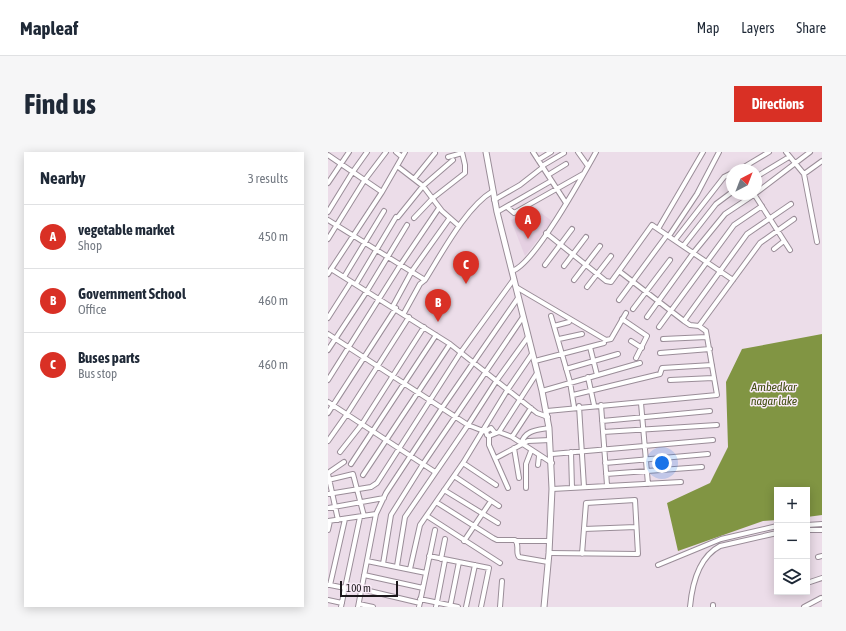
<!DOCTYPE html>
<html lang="en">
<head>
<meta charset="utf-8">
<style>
  :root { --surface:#fff; --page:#f6f6f7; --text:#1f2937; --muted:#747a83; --line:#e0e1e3; --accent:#d93025 }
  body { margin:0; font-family:"Asap Condensed",sans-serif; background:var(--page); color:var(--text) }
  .controls { position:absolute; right:12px; bottom:12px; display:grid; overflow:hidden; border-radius:0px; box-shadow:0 2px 10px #0003 }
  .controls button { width:36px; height:36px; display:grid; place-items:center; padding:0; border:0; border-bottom:1px solid var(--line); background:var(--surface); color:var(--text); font:20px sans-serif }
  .compass { position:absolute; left:398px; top:12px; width:36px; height:36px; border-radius:50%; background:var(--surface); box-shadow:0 2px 10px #0003; rotate:42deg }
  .scale { position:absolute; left:12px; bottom:10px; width:58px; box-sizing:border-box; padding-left:4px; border:2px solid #1c171b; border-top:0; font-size:11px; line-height:14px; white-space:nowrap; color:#1c171b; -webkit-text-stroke:3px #f9ebf7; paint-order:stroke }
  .you { position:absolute; left:334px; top:311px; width:14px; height:14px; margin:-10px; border:3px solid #fff; border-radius:50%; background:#1a73e8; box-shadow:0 0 0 6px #1a73e833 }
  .badge { display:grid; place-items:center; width:26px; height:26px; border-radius:50%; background:var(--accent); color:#fff; font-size:13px; font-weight:700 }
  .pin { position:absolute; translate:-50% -33px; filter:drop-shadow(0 1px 2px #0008) }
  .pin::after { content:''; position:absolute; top:21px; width:14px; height:12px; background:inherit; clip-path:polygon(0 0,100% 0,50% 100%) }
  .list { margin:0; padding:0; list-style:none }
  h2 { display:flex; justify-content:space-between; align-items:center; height:52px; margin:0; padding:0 16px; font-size:17px }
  h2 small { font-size:13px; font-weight:400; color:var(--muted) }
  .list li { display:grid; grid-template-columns:26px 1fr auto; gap:12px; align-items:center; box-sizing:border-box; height:64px; padding:0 16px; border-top:1px solid var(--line) }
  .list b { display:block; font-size:15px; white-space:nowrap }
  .list p { margin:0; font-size:13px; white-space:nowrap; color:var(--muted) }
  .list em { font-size:13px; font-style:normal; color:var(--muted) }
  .icon { flex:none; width:22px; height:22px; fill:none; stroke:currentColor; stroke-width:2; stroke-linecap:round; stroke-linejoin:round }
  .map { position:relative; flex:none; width:494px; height:455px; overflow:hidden; border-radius:0px }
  header { display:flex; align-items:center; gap:24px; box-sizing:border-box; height:56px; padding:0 20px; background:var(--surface); border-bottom:1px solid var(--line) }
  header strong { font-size:19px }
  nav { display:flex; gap:22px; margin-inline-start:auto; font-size:14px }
  .intro { display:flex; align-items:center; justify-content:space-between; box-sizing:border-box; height:96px; padding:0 24px }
  h1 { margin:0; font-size:28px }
  .button { padding:10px 18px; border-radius:0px; background:var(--accent); color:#fff; font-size:14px; font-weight:700 }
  main { display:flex; gap:24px; padding:0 24px }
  aside { flex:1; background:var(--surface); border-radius:0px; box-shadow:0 2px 10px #0003 }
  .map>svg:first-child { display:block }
</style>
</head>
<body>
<header>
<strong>Mapleaf</strong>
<nav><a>Map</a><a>Layers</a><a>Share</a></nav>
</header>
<div class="intro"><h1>Find us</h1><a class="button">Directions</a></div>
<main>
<aside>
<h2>Nearby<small>3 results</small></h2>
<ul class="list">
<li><span class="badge">A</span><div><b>vegetable market</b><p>Shop</p></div><em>450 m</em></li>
<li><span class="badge">B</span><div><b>Government School</b><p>Office</p></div><em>460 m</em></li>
<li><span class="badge">C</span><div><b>Buses parts</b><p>Bus stop</p></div><em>460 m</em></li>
</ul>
</aside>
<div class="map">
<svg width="494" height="455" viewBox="0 0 494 455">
  <rect width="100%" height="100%" fill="#ecdde9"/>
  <path fill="#e5d0e2" d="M209,58L224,69L197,104L183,68Z"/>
  <path fill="#819543" d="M494,182V363L479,365V338H449V368L435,369L350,399L339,351L382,331L400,295L398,230L414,197Z"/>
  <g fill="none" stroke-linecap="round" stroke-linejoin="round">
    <defs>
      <path id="minor" d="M68,0L74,5
        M205,0L238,51
        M250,0L260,14
        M458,0L476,22L494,9
        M0,3L54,40
        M120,5L134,1
        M210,8L223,0
        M69,14L95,34L114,59L131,74
        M214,14L236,1
        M411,18L441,0
        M476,22L489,90
        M220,23L238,12
        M428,25L461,5
        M86,27L107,1
        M0,31L21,0
        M428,41L482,0
        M426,42L462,98
        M166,48L192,33L215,15
        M179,55L186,61L255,22
        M0,60L24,21L39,0
        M169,60L223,29
        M70,65L95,34L125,8
        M86,66L105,46L137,21V13L134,0
        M0,68L97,128
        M330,77L375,0
        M218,81L278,129L283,130L291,119L356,169L362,173L371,174L378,179L389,243L219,259
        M341,84L369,42L391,0
        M0,87L36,29L58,0
        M347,88L396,25L404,21
        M356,93L388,52L404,40
        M446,97L456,89
        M217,113L244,77
        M236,114L258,85
        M3,117L122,192L209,261L220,265
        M184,119C206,113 255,23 268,0
        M291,119L324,73L405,128
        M0,122L54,40L77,0
        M16,125L56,59
        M246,128L272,94
        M28,132L68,65
        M188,135L278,188L283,187L298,161
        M259,135L283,104
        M291,148L339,83
        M65,154L84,119L121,67
        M305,157L342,108
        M76,161L92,132L97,128C114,101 138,55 165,39
        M223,164L242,230L246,255
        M319,165L366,100L397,62L427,42
        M0,166L23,130
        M294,167L319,184L308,206
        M356,169L419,82L463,52
        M226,174L241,170
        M371,174L432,91L466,67
        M331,175L406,73L434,54
        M0,182L140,273L158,280
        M231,187L254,182
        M335,187L379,185
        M303,189L314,196
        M262,195L269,223
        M0,198L39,139L79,73
        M332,201L382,197
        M207,209L276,191
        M238,217L290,202
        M260,225L266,253
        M0,228L73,112L111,56
        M342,228L385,226
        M214,239L312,211
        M245,243L332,222L334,216L384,213
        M0,250L107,320
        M313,251L320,332
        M273,253L279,333
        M251,254L256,335
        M0,261L68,156
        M274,269L382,259
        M171,280L209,221
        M275,280L389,273
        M167,281L163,276L158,279L159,283L161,284L171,280L184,285L224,311
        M161,284V293L180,336
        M184,285L203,256
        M0,289L19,262L81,165
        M193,292C197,278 209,278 221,276
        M186,296L191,326
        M12,300L34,272L96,175
        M243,300L244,336
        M224,302L385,288
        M168,306L200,289L222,288
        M135,311L168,333
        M277,311L380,302
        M23,312L108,183
        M210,313L211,304
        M0,321L16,310
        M0,322L10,368
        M278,322L374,315
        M35,323L122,192
        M126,324L171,354
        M0,328L25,322L36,364
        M198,336V312L203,299
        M224,337L353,330
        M116,338L170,371
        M0,342L43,335L49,331L133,200L186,127
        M108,350L165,386L169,388H187C192,393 187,400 191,405L220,410
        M0,356L56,346
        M99,364L172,411
        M0,369L48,362
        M479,373L494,372
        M256,377L308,375
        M0,378L2,369
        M479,378H494
        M136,389L163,349
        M189,389H222
        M221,401L310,402L307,348L258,351L254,402
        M101,404L161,416L153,455
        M490,405L494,404
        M113,407L117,387
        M39,409L98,421
        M55,412L63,363L95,312L195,165
        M330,413L393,387L449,374
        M69,414L77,365L140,273L169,228L200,185
        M82,417L92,373L135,311L180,237L204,202
        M36,423L95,436
        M479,431L494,426
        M0,433H2L17,367
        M2,433L17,436
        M33,437L92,451
        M92,447L130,455
        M0,448L14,451
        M31,452L45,455
        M13,455L32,365
        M30,455L48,362L58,341L114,256L190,146
        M91,455L107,378
        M108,455L117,408
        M122,455L131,410
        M138,455L147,413
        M172,455L174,429
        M362,455C364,433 371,405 392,394L449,381
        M385,455V453
        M476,455L493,446"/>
      <path id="tertiary" d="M158,0L169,60L214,239L221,276L224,337L221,401L216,455"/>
    </defs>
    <use href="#minor" stroke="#9a8d98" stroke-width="6"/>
    <use href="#tertiary" stroke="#9a8d98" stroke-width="7"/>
    <use href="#minor" stroke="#fff" stroke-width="4"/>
    <use href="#tertiary" stroke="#fff" stroke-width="5"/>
  </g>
  <g text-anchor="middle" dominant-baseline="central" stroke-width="3" stroke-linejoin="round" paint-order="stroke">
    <g font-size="12" font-style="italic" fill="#424f12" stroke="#f9ebf7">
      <text x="446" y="235">Ambedkar<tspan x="446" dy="14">nagar lake</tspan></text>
    </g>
  </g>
</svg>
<div class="controls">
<button>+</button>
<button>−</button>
<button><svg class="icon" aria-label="layers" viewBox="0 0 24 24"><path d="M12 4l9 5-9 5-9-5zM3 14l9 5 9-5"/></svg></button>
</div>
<svg class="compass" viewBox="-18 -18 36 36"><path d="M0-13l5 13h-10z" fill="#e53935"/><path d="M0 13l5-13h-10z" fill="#747a83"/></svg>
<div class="scale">100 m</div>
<div class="you"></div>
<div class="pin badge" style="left:200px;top:87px">A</div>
<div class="pin badge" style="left:110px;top:170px">B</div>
<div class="pin badge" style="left:138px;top:132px">C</div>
</div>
</main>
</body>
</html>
